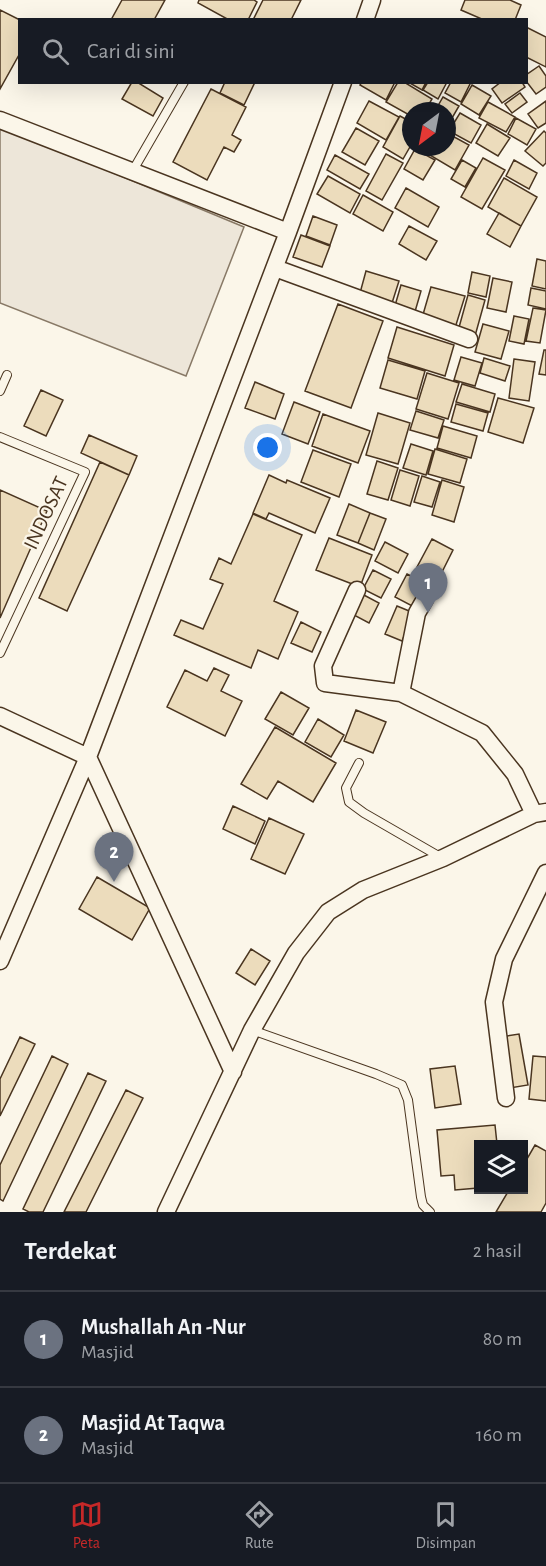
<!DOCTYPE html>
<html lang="id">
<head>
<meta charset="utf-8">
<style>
  :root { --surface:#171b24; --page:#20242c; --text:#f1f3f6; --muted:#9ea1a6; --line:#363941; --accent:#c62828 }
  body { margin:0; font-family:"Alegreya Sans",sans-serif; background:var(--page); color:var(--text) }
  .controls { position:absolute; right:18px; bottom:18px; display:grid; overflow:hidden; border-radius:0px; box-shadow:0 6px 24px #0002 }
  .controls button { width:54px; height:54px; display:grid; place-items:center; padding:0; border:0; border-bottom:2px solid var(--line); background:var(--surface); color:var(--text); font:30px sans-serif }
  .compass { position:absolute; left:402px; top:102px; width:54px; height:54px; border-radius:50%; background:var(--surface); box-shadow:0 6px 24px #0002; rotate:212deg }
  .you { position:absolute; left:268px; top:448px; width:21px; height:21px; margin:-15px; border:4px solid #fff; border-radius:50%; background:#1a73e8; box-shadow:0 0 0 9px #1a73e833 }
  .badge { display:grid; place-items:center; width:39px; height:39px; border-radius:50%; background:var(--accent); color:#fff; font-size:20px; font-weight:700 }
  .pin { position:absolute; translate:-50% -50px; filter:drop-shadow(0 2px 3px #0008) }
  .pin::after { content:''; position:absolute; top:32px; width:21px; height:18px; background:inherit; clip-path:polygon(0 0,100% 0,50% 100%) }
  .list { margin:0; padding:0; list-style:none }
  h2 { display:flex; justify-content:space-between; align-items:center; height:78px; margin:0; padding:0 24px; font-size:26px }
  h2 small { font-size:20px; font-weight:400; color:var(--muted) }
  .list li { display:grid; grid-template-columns:39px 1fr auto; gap:18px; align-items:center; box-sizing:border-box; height:96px; padding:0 24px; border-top:2px solid var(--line) }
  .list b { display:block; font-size:22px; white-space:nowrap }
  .list p { margin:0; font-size:20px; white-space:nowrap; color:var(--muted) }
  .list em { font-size:20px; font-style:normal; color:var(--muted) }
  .icon { flex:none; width:33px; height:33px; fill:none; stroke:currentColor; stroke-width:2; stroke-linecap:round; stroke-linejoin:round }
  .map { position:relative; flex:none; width:546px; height:1212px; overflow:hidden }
  .search { position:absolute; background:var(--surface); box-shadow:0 6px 24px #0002; left:18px; right:18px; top:18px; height:66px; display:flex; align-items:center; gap:15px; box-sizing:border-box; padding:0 21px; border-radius:0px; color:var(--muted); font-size:22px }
  .sheet { height:270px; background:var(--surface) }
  nav { display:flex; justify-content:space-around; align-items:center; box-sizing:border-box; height:84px; border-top:2px solid var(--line); background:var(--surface); font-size:16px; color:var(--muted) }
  nav a { display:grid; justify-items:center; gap:3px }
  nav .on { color:var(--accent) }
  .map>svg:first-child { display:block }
</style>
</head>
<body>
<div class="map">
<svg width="546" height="1212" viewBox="0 0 546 1212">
  <rect width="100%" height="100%" fill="#fbf6e9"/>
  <path fill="#ede6d9" stroke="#887966" stroke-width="1.5" d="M0,126L244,227L186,376L0,303Z"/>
  <path fill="#ecdcbc" stroke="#4a3520" stroke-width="1.5" d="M122,0H165L154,20H111Z
    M199,0H254L257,2L248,20H229L198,3Z
    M263,0H301L291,20H253Z
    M465,0H510L521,5L515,20H484L461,10Z
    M0,10L20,20V53L0,89Z
    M526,27L546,37V67L526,57Z
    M539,66L546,76V87L536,94L526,81V75Z
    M132,82H137L163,98L153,116L122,99Z
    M225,82H255L244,105L220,93Z
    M362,82H395L386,100L360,85Z
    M398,82H404L432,99L425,111H411V116L386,102Z
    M408,82H426L422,90Z
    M428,82H447L438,99L423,90Z
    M451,82H467L470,84L461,102L445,93Z
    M501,82H522L525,87L502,103L492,89Z
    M472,85L491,96L479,115L461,104Z
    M211,89L246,107L232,135L241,140L234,152L224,147L207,180L173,162Z
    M520,93L527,102L512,113L505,104Z
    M443,97L459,106L448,125L447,124V111H435Z
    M369,101L399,117L386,140L357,123Z
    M546,101V123L538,128L528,114Z
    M488,102L515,117L506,132L479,118Z
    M460,113L481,125L471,143L449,131Z
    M400,116L411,122V145L403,159L383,147Z
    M516,118L536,129L527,145L508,134Z
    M487,124L510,138L498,156L476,143Z
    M356,128L379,141L365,165L342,152Z
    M544,131L546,133V163L543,166L525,151Z
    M447,133L469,145L455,170L423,151L425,147H447Z
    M415,149L435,160L423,180L404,169Z
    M386,154L403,163L382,200L366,191Z
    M335,155L369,174L360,189L327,170Z
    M483,158L505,170L482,209L461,197Z
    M462,160L476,168L465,187L451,179Z
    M514,160L537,173L529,189L506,176Z
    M328,176L360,194L350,213L317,194Z
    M504,178L537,197L521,226L488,207Z
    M406,188L439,207L428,227L395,208Z
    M363,195L393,212L383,231L353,214Z
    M499,213L521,226L510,247L487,234Z
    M313,216L337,225L330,245L306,236Z
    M409,226L437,241L426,260L399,244Z
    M301,235L330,246L322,267L293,257Z
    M537,259L546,261V289L532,286Z
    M366,271L399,281L392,303L360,293Z
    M472,272L490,276L486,297L468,293Z
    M493,278L512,282L506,312L487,308Z
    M401,285L421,291L414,315L394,309Z
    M431,287L465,296L455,328L422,318Z
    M531,288L546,291V309L528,305Z
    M468,295L485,300L475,336L458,331Z
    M338,304L383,321L351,408L305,391Z
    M533,308L546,310L540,343L526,341Z
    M514,316L529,319L524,344L509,341Z
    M483,324L509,331L501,359L475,352Z
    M397,327L454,345L445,376L388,358Z
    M544,350H546V375L539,374Z
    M461,357L482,363L475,386L454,380Z
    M484,358L510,366L505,381L480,373Z
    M514,359L535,362L529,401L509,398Z
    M388,360L425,371L417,399L380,388Z
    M427,373L459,383L448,419L416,409Z
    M255,382L284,394L275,419L245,408Z
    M462,384L495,394L490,412L456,402Z
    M41,390L63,400L46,436L24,426Z
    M498,398L534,408L523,443L488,432Z
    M294,402L320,412L308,444L282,434Z
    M456,404L488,413L483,431L451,422Z
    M416,411L444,420L438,438L410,430Z
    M378,413L410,423L398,464L366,455Z
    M323,414L370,431L358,463L312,446Z
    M443,426L477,436L471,458L437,448Z
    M89,435L137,456L129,475L81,453Z
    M411,444L433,451L426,475L403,468Z
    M435,449L467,459L460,483L428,474Z
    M313,450L351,464L339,497L301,482Z
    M377,461L398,468L388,500L367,494Z
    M100,462L129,475L67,611L39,598Z
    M400,470L419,476L410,506L391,500Z
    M269,475L286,483L287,480L330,498L315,533L269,513L266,519L253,513Z
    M422,476L440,482L432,507L414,502Z
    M442,480L464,487L454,522L432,515Z
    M0,490L47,511L0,618Z
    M349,504L370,513L358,543L337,535Z
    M370,513L386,519L374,550L358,543Z
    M253,514L302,535L274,601L298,612L278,659L258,650L251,668L174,635L181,620L203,629L223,584L210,579L219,558L231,564Z
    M329,538L372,555L360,587L316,570Z
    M432,539L453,550L438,580L416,569Z
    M385,542L408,554L398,573L375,561Z
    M373,570L391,579L381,598L363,589Z
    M407,574L428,585L416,608L395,597Z
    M362,594L379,603L369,623L352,614Z
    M397,606L414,613L402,641L385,634Z
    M301,622L321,632L312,652L291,643Z
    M214,668L229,675L221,691L242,701L225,736L167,707L185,670L207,681Z
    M281,692L309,708L293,735L265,719Z
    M356,710L386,722L373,753L344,741Z
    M318,719L344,735L331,757L305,742Z
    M275,727L336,763L313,802L278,781L267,799L241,784Z
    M233,806L265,821L255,844L223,829Z
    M269,818L304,834L285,874L251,859Z
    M97,877L150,908L132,940L79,909Z
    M251,949L270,961L255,985L236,973Z
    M519,1034L528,1085L510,1088L501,1037Z
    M20,1037L35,1044L0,1116V1079Z
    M52,1056L68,1064L3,1201L0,1199V1165Z
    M533,1056L546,1057V1101L529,1099Z
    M455,1066L461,1104L435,1108L430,1069Z
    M88,1073L106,1081L43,1212H29L23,1209Z
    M126,1090L143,1098L86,1212H64Z
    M495,1125L497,1144H478V1188L455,1190L454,1175L441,1176L437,1130Z
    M535,1145L546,1151V1203L541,1212H496L509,1190H524V1164Z"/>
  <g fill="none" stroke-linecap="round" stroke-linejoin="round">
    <defs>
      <path id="lane" d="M132,172L184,82
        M0,391L7,375
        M0,437L85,472L0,653
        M359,763L346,788L349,802L364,813L442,858
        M252,1030L376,1074L402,1085L408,1100L421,1197L423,1205L430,1212"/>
      <path id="street" d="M365,20L372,0
        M0,120L288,232
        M275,268L469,339
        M357,590L323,666L325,683L401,693L482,733L515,774L534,814
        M401,693L417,613L425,599
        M0,716L88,757L233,1072
        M0,961L88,757L288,232L343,82
        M506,1098L494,1002L504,959L546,873
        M166,1212L252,1030L296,953L328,912L363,890L443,858L534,814L546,812"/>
    </defs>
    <use href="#lane" stroke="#4a3520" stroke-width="10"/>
    <use href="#street" stroke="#4a3520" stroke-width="19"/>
    <use href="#lane" stroke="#fbf6e9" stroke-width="8"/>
    <use href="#street" stroke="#fbf6e9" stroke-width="16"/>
  </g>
  <g text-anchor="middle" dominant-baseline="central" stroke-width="4.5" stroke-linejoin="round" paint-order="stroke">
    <g font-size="21" fill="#4a3520" stroke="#fbf6e9">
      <text transform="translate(46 513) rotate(-65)">INDOSAT</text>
    </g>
  </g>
</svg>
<div class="controls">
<button><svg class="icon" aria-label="layers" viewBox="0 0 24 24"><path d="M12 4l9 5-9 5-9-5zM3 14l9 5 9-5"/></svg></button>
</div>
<svg class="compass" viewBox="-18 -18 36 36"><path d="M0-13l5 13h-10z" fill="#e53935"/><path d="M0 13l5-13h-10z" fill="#9ea1a6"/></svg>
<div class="you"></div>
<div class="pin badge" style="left:428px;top:613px;background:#6b7280">1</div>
<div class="pin badge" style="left:114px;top:882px;background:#6b7280">2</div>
<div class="search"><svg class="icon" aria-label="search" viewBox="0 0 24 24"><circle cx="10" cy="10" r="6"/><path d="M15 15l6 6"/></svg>Cari di sini</div>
</div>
<section class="sheet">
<h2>Terdekat<small>2 hasil</small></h2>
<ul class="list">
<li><span class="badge" style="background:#6b7280">1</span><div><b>Mushallah An -Nur</b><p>Masjid</p></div><em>80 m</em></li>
<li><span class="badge" style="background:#6b7280">2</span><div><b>Masjid At Taqwa</b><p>Masjid</p></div><em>160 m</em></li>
</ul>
</section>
<nav>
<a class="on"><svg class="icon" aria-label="map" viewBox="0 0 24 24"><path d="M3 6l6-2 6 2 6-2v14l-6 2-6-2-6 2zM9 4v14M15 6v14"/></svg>Peta</a>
<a><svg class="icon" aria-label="directions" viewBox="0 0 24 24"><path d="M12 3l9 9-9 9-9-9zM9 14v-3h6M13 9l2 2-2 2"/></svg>Rute</a>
<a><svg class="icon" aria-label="saved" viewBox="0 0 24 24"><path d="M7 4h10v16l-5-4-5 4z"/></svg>Disimpan</a>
</nav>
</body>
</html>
